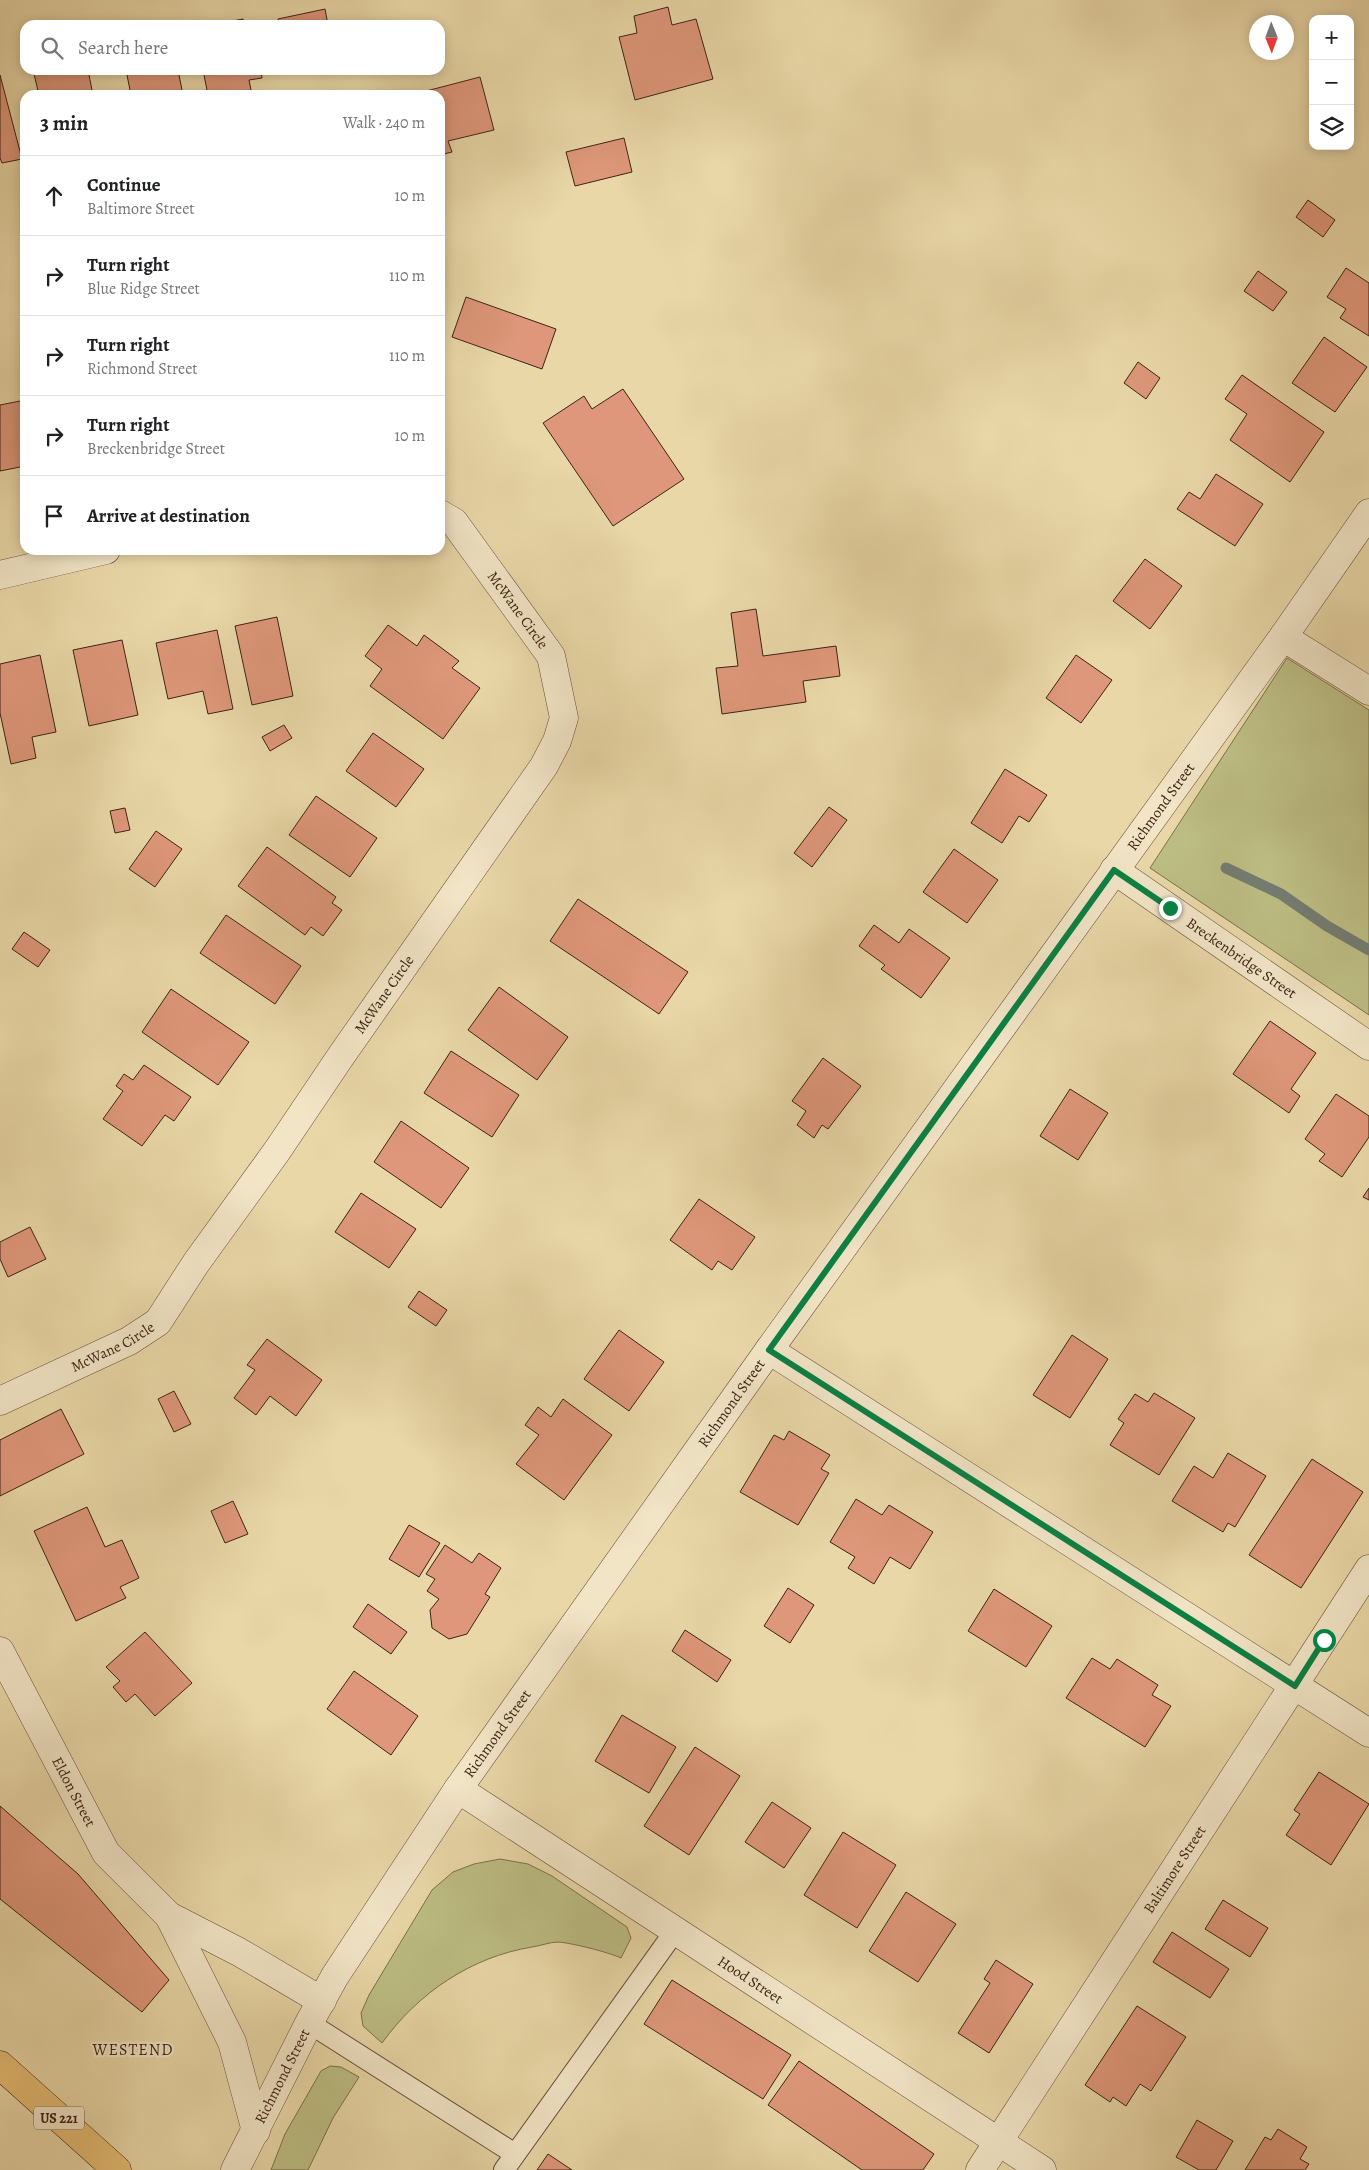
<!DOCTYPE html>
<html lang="en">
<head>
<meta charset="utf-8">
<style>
  :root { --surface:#fff; --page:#f2f2f2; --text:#202124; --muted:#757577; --line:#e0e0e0 }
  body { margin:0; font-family:Alegreya,serif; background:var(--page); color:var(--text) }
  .controls { position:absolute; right:15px; top:15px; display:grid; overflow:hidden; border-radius:10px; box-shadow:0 2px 12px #0003 }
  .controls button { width:45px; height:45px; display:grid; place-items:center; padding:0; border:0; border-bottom:1px solid var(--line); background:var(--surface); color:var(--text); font:25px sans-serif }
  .compass { position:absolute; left:1249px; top:15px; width:45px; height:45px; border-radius:50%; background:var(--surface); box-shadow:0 2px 12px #0003; rotate:179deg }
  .stop { position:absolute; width:15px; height:15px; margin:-11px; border:4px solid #0b8043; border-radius:50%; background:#fff }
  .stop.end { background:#0b8043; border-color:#fff; box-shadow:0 1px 5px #0008 }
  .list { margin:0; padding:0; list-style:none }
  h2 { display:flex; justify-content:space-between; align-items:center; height:65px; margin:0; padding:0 20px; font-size:21px }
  h2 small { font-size:16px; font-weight:400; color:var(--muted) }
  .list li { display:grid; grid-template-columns:32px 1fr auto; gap:15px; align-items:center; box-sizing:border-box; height:80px; padding:0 20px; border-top:1px solid var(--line) }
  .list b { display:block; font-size:19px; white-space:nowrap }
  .list p { margin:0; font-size:16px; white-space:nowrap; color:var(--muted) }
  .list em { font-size:16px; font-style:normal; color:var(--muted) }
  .icon { flex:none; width:28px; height:28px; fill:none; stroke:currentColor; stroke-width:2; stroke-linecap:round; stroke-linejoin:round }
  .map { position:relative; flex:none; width:1369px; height:2170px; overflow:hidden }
  .search { position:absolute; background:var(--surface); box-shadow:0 2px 12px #0003; left:20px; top:20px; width:425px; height:55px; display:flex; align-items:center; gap:12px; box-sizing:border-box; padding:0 18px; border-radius:15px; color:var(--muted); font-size:19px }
  .panel { position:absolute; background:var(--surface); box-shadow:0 2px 12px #0003; left:20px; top:90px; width:425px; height:465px; border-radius:15px }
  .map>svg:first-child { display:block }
</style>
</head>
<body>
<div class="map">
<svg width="1369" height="2170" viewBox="0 0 1369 2170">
  <rect width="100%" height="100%" fill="#e9d7a7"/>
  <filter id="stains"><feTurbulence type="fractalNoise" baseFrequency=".004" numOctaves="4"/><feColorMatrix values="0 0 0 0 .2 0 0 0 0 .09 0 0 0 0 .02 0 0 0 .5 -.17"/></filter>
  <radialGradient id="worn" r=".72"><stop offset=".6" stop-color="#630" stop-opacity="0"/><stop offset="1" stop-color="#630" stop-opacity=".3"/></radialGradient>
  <path fill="#bcbd83" stroke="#7c704c" d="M1287,658L1369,710V1015L1150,868Z
    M500,1859L528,1864L552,1876L627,1927L631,1938L621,1958C608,1952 572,1943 558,1942C550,1942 540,1946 532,1947C471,1957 418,1993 382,2043L363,2026L361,2013L369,1995L432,1890L453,1872L474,1864Z
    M330,2066L341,2067L359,2077L333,2118L308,2170H271L285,2134L321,2071Z"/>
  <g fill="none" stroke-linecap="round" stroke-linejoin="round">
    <path stroke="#747c71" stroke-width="11" d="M1226,868L1281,894L1327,926L1369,950"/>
  </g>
  <path fill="#de977a" stroke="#3d2316" d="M668,7L672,25L696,19L713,79L635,100L619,37L637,33L634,16Z
    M325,9L328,25H279L278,19Z
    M243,19L244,25H211Z
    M52,70H88L93,95H39L34,74Z
    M126,70H178L183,95H131Z
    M203,70H261L262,78L249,80L252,95H208Z
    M0,75L22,159L2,163L0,158Z
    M480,77L494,130L448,141L452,152L440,155V95H411Z
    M624,138L632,172L575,186L566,152Z
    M1308,200L1335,220L1323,237L1296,217Z
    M1346,268L1369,283V336L1340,318L1346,309L1327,297Z
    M1258,271L1287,292L1273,311L1244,291Z
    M466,297L556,329L542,369L452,337Z
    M1324,337L1367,367L1335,412L1292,383Z
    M1138,362L1160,378L1146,399L1124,383Z
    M1242,375L1324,432L1290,482L1230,440L1247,414L1225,399Z
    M623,389L684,479L613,526L543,423L584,396L592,409Z
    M25,400V466L0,471V405Z
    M1216,474L1263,504L1235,546L1177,509L1189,492L1200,499Z
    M1145,559L1182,586L1150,629L1113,601Z
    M756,609L763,656L836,646L840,676L803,681L806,702L722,714L716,668L738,666L731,613Z
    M277,617L293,696L252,705L235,626Z
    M388,625L417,646L424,635L459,661L452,668L480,688L443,739L370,686L382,669L365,656Z
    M217,630L233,709L208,714L203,691L168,699L156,643Z
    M122,640L138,715L89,726L73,650Z
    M40,655L56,732L32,737L36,758L11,764L0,713V664Z
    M1076,655L1112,680L1081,723L1046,698Z
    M284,725L292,738L270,751L262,737Z
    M373,733L424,769L396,807L346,771Z
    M1005,769L1047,795L1029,822L1019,816L1002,843L971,823Z
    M316,796L377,838L350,877L289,835Z
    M829,807L847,820L812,867L794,853Z
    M125,808L130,830L115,833L110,811Z
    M156,831L182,849L155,887L129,869Z
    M267,847L336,897L332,903L342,910L323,936L311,927L305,935L238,886Z
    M954,849L998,880L967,923L923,892Z
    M578,899L688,972L659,1014L550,941Z
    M226,915L301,966L275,1004L200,953Z
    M874,925L899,943L909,929L950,958L921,998L881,969L885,965L859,946Z
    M24,932L50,950L38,967L12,949Z
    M499,987L568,1037L537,1080L468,1030Z
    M171,989L249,1042L218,1085L142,1032Z
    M1270,1021L1316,1053L1291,1089L1300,1096L1289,1113L1233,1074Z
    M451,1051L519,1095L492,1137L424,1093Z
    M823,1058L861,1086L828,1129L822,1125L814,1138L797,1125L806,1111L792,1101Z
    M144,1065L191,1097L174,1121L165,1115L142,1146L103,1119L123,1091L116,1086L124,1074L133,1080Z
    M1070,1089L1108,1113L1078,1160L1040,1136Z
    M1336,1094L1369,1116V1137L1342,1177L1319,1161L1325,1154L1305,1139Z
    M401,1121L469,1168L441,1208L374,1162Z
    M1369,1188V1200L1363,1197Z
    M361,1193L416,1229L389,1268L335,1232Z
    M699,1199L755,1237L732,1270L718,1261L712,1270L670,1240Z
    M30,1227L46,1259L8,1277L0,1259V1242Z
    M419,1291L447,1310L436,1326L408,1307Z
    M619,1330L664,1362L629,1411L584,1379Z
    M1072,1335L1108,1359L1070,1418L1033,1395Z
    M267,1339L322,1380L296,1416L270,1396L256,1415L234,1398L255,1370L247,1365Z
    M174,1391L191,1424L174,1432L158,1399Z
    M1154,1393L1195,1418L1159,1475L1110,1445L1124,1423L1118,1419L1135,1394L1148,1402Z
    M563,1399L612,1435L564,1500L516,1464L539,1435L525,1425L538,1407L551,1417Z
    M61,1409L84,1454L0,1496V1440Z
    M789,1431L830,1455L821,1469L829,1473L798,1525L740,1492L774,1435L784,1440Z
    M1228,1453L1266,1476L1235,1527L1228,1523L1223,1532L1172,1501L1194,1466L1213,1478Z
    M1312,1459L1363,1492L1301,1588L1249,1555Z
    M856,1499L882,1515L889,1505L933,1532L910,1569L890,1557L874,1584L848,1568L855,1557L830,1542Z
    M233,1501L248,1534L225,1543L211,1511Z
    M87,1507L105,1547L122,1540L139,1578L120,1587L126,1598L76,1621L34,1531Z
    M409,1525L440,1543L419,1577L389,1559Z
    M445,1545L472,1563L479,1553L501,1568L485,1594L490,1597L467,1634L449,1639L432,1628L430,1610L439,1599L427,1591L435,1579L426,1574Z
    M788,1588L814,1605L790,1643L764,1626Z
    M994,1589L1052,1626L1026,1667L968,1631Z
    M368,1604L407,1632L391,1654L353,1627Z
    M685,1630L731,1660L717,1682L672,1651Z
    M145,1632L192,1683L155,1716L135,1694L126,1702L113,1687L120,1681L106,1667Z
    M1092,1658L1110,1669L1117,1659L1158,1685L1152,1695L1171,1706L1145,1747L1066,1698Z
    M354,1671L418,1716L391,1755L327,1709Z
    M622,1715L676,1747L649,1793L595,1761Z
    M695,1747L740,1776L689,1855L644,1826Z
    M1319,1772L1369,1804L1331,1865L1286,1835L1300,1814L1294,1810Z
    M772,1802L811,1828L784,1868L745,1842Z
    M0,1806L78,1874L169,1980L142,2012L0,1899Z
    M843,1832L896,1865L857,1928L804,1895Z
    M906,1892L956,1924L918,1982L869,1951Z
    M1223,1900L1268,1928L1250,1957L1205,1929Z
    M1172,1932L1229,1969L1210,1998L1153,1962Z
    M996,1960L1033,1984L989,2053L958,2033L990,1983L984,1979Z
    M672,1980L791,2055L763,2099L644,2024Z
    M1137,2006L1186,2037L1151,2091L1140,2084L1126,2106L1113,2097L1110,2102L1085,2085Z
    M799,2061L934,2154L923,2170H862L768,2105Z
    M1197,2120L1233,2141L1216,2170H1199L1176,2157Z
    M1278,2129L1307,2147L1300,2159L1309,2164L1305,2170H1245L1265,2137L1271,2140Z
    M548,2154L572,2170H537Z"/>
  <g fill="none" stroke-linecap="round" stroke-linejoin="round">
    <defs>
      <path id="service" d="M309,2023L515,2154
        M504,2170L675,1931"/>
      <g id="minor">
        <path d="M0,575L106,550"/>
        <path d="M1283,637L1369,691"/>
        <path id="s1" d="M1114,870L1369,1046"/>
        <path d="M769,1350L1369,1733"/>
        <path id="s2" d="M0,1401L129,1341L158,1322L196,1263L277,1151L341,1056L544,766L557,741L564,718L551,656L454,522L440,514"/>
        <path id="s3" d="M0,1651L106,1853L169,1916L239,1952L322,2001"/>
        <path id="s4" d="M458,1789L1042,2170"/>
        <path d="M169,1916L232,2042L256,2131"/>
        <path id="s5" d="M980,2170L1369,1569"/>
      </g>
      <g id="tertiary">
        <path id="s6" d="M235,2170L309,2023L335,1976L458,1789L769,1350L1283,637L1369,513"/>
      </g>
      <path id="primary" d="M0,2065L117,2170"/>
    </defs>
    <use href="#service" stroke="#68503a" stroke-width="22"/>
    <use href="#minor" stroke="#68503a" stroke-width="29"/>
    <use href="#tertiary" stroke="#68503a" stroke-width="29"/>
    <use href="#primary" stroke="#3d2316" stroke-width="29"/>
    <use href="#service" stroke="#f1e5c6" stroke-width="20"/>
    <use href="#minor" stroke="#f1e5c6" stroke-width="28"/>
    <use href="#tertiary" stroke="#f1e5c6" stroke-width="28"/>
    <use href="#primary" stroke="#e4bc74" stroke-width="28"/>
  </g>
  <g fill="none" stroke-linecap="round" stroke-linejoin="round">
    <path stroke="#0b8043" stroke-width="6" d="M1170,908L1114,870L769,1350L1295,1686L1324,1640"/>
  </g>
  <g text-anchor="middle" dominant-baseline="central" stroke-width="4.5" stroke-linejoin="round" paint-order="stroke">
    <rect fill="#f1e5c6" stroke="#735d4b" stroke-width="1" x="34" y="2106.5" width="50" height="23" rx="4"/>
    <g font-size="14" font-weight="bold" fill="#3d2316">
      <text x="59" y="2118">US 221</text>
    </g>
    <g font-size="15" fill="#3d2316" stroke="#f1e5c6">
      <text transform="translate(518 610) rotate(54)">McWane Circle</text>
      <text stroke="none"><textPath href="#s6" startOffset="1650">Richmond Street</textPath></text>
      <text stroke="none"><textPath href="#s1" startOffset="155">Breckenbridge Street</textPath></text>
      <text stroke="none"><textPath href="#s2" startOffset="575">McWane Circle</textPath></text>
      <text stroke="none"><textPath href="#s2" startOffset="125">McWane Circle</textPath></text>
      <text stroke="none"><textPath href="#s6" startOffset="915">Richmond Street</textPath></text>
      <text stroke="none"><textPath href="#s6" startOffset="510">Richmond Street</textPath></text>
      <text stroke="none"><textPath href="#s3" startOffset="159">Eldon Street</textPath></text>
      <text stroke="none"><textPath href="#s5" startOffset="358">Baltimore Street</textPath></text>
      <text stroke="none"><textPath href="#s4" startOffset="349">Hood Street</textPath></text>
      <text stroke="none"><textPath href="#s6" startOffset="105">Richmond Street</textPath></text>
    </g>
    <g font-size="16" letter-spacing="1" fill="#3d2316" stroke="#f1e5c6">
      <text x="133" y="2050">WESTEND</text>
    </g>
  </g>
  <rect width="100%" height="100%" filter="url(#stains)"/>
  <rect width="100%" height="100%" fill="url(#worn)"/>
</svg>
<div class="controls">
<button>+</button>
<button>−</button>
<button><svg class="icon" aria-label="layers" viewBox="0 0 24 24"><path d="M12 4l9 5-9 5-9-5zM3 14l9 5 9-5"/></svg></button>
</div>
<svg class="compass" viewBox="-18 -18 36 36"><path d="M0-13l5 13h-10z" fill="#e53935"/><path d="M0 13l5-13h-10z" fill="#757577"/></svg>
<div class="stop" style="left:1324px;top:1640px"></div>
<div class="stop end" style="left:1170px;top:908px"></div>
<div class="search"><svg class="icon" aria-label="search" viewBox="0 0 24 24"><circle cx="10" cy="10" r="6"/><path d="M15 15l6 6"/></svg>Search here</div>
<section class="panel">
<h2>3 min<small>Walk · 240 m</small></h2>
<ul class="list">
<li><svg class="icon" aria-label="ahead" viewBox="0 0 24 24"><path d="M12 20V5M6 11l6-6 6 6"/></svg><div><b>Continue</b><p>Baltimore Street</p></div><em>10 m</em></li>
<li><svg class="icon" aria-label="right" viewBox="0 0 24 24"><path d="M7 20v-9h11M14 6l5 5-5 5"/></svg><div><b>Turn right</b><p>Blue Ridge Street</p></div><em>110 m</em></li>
<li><svg class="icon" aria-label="right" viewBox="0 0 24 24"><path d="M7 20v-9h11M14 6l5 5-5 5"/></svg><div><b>Turn right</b><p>Richmond Street</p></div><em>110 m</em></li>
<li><svg class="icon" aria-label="right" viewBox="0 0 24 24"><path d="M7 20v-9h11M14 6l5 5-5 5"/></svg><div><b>Turn right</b><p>Breckenbridge Street</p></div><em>10 m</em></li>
<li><svg class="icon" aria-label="arrive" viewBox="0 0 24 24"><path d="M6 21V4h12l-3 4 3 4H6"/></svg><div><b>Arrive at destination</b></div></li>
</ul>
</section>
</div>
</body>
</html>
